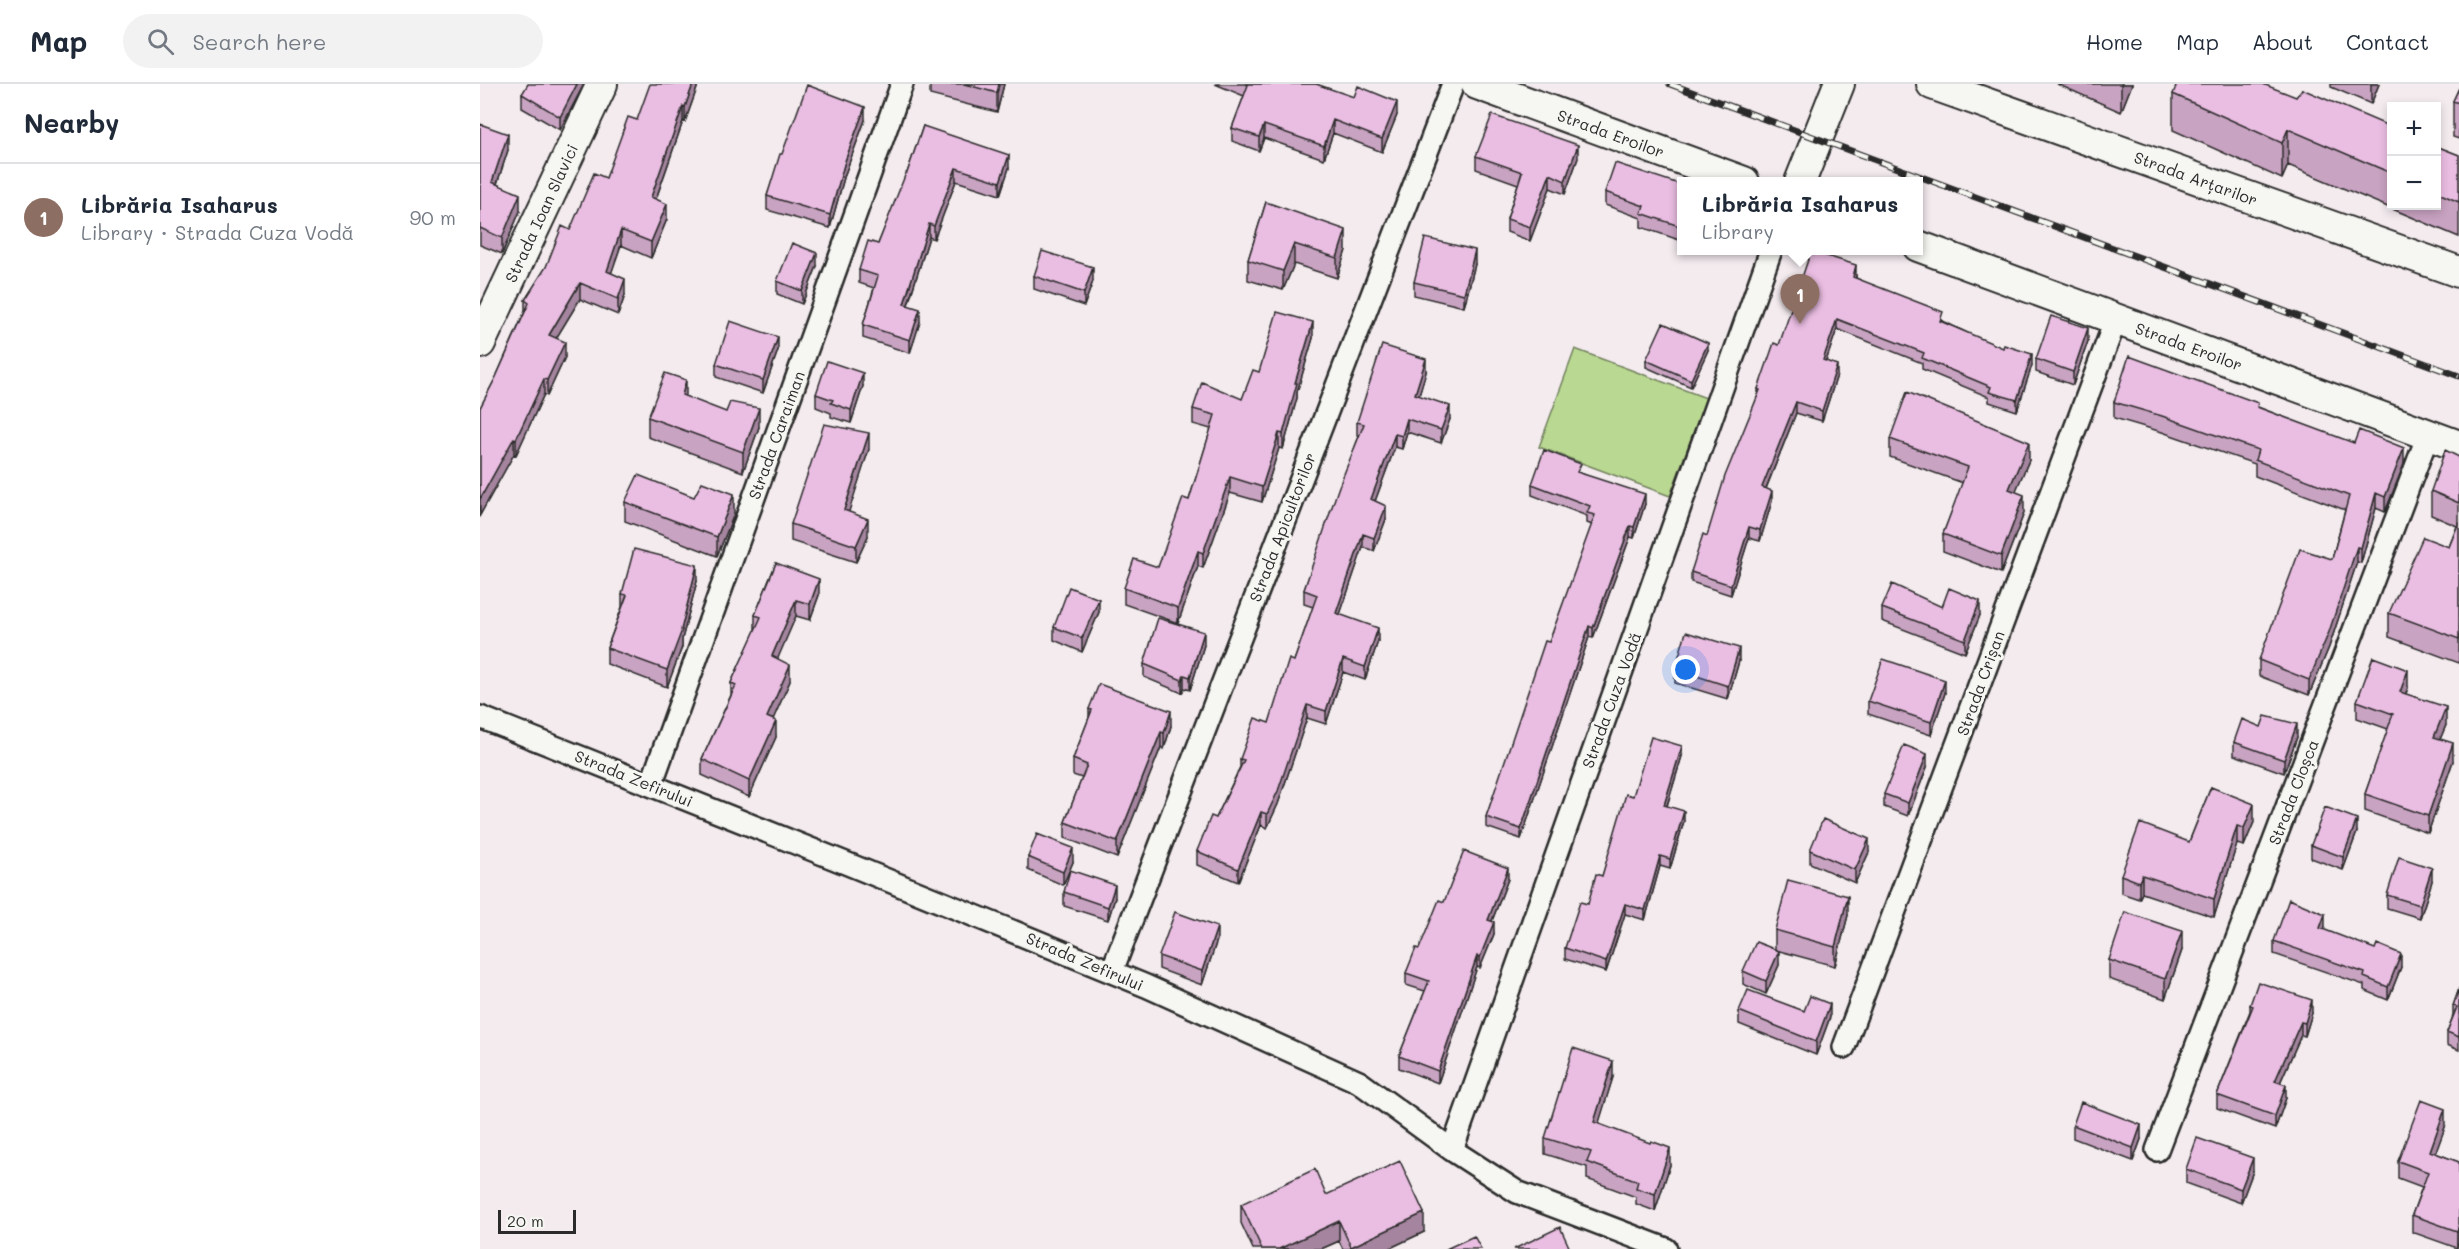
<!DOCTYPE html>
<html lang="en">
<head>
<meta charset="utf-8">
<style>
  :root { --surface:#fff; --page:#f2f2f3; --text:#1f2937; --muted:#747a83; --line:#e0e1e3; --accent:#d1495b }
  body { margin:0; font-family:Mali,sans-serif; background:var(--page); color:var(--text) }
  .controls { position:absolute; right:18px; top:18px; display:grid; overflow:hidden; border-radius:0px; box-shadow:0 3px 9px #0003 }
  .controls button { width:54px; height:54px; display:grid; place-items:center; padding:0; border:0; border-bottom:2px solid var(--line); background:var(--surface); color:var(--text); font:30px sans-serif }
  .scale { position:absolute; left:18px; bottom:15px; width:78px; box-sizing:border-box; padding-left:6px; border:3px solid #2b2b2b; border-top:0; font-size:16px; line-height:21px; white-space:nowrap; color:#2b2b2b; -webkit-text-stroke:4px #f6f6f2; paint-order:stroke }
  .you { position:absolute; left:1206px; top:586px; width:21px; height:21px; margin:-15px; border:4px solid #fff; border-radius:50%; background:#1a73e8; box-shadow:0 0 0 9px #1a73e833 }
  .badge { display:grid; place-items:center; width:39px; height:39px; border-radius:50%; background:var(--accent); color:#fff; font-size:20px; font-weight:700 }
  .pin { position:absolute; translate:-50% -50px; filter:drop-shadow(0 2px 3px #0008) }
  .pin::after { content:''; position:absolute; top:32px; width:21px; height:18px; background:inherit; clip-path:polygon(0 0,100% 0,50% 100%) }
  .popup { position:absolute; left:1197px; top:93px; width:246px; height:78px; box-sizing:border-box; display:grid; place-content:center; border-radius:0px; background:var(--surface); filter:drop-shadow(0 2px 4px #0005); font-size:20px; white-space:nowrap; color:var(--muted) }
  .popup b { font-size:22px; color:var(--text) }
  .popup::after { content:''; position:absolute; left:50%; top:100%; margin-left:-12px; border:12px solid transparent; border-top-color:var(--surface) }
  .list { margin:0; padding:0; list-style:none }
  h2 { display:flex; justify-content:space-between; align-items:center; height:78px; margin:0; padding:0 24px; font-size:26px }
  h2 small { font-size:20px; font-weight:400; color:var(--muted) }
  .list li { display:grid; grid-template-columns:39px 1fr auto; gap:18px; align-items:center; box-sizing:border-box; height:108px; padding:0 24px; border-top:2px solid var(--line) }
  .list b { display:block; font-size:22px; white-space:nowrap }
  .list p { margin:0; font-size:20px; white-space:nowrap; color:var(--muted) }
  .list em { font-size:20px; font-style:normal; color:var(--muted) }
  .icon { flex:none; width:33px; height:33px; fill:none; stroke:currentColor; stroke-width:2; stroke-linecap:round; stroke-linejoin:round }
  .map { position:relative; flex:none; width:1979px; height:1165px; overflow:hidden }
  header { display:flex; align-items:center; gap:36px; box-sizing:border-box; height:84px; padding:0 30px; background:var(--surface); border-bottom:2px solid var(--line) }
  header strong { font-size:28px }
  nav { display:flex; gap:33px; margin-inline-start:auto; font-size:21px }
  .search { width:420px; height:54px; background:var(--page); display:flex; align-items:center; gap:15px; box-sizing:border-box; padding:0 21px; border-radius:33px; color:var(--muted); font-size:22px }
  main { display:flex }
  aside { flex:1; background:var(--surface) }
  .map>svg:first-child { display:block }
</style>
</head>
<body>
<header>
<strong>Map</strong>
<div class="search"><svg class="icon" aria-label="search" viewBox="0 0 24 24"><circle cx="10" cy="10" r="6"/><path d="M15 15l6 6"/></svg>Search here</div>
<nav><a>Home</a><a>Map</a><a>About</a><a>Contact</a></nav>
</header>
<main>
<aside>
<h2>Nearby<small></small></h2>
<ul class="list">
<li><span class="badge" style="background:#8d6e63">1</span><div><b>Librăria Isaharus</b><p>Library · Strada Cuza Vodă</p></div><em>90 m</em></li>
</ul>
</aside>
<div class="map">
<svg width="1979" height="1165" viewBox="0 0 1979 1165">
  <rect width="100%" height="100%" fill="#f4ebef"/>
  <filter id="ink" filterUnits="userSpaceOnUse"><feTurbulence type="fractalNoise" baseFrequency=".0167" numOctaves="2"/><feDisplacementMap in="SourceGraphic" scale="12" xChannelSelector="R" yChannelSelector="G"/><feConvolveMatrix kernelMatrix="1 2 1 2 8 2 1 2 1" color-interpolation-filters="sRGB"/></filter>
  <g filter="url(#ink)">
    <path fill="#b9d891" stroke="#72825e" stroke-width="1.5" d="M1095,265L1226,314L1190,412L1059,363Z"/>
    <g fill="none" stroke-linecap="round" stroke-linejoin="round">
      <defs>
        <path id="street" d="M0,633L368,780L666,902L879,998L972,1066L1037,1108L1186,1165
          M171,701L422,0
          M632,887L973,0
          M1364,963L1636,235
          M972,1066L1291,166
          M1677,1066L1948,351"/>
        <path id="secondary" d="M997,0L1264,98
          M1452,0L1979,188
          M1320,98L1359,0
          M1438,162L1979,362
          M0,259L122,0"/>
      </defs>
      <use href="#street" stroke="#2b2b2b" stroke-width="26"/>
      <use href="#secondary" stroke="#2b2b2b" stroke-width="34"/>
      <use href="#street" stroke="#f6f6f2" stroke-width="21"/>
      <use href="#secondary" stroke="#f6f6f2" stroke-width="30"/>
      <defs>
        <path id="rail" d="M1190,0L1979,292"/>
      </defs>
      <use href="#rail" stroke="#2b2b2b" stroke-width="7"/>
      <use href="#rail" stroke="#f6f6f2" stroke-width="4.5" stroke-dasharray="14" stroke-linecap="butt"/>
    </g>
    <path fill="#c9a3c2" stroke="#2b2b2b" stroke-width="1.5" d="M104,0L80,46L42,24V10Z
      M217,0V4L205,38L203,37L176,115L187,135L171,174L141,161L131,189L145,211L138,231L100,215L76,254L85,273L67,312L64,310L36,371L34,370L0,431V324L16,293L45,227V216L90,146L126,94L157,36Z
      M450,0H524L517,28L450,11Z
      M735,0H836L917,31L902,68L853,49L844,75L784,54L779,67L752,57V44L764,12Z
      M1577,0H1652L1641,28Z
      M1851,0H1899L1891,20L1851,3Z
      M1979,4V55L1973,53V17Z
      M1693,10L1816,13L1911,43V122H1956V62L1979,71V153L1808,81L1802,95L1693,46Z
      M385,36L365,90L350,144L287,126V112L302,70Z
      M0,40L28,66L17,100L40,127L22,170L0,161Z
      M443,42L529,84L520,111L476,97L454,155L449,153L428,221L440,238L430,269L383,254V241L394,204L379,199V186L398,160L427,89Z
      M996,72L1098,74L1085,110L1070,104L1050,157L1027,148V135L1038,100L996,85Z
      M1202,101V157L1161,143V134L1125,121V108Z
      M786,118L866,166L857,194L814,180L803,206L768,196V176Z
      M995,180L984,223L934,211V198Z
      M337,182L322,220L297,210V197Z
      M554,192L613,197L604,222L554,205Z
      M1376,192V194L1552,281L1537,327L1509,318V313L1442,285V279L1357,245L1346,277L1357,291L1342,337L1316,329L1286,405L1292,417L1280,457L1269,454L1251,511L1211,498V488L1227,452L1278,311V305L1299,261Z
      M833,254L817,308V314L803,365L799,364L782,418L750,409L723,484L718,482L698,539L644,520V504L678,483L709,416L731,345L713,340V325L762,315L779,288Z
      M1608,257L1593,301L1556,288V275Z
      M298,266L283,309L236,293V280Z
      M1228,266L1211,303L1166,283V276Z
      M946,288L939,312L970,335L961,359L927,348L922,365L915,363L895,417L906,435L894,467L883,463L860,530L898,557L885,596L863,588L846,640L827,634L798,720L787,744L781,741L758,798L717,781V767L736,734L760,683V675L789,639L814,577L833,523L824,520V506L879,352L877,351V338Z
      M383,302L371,339L351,333V329L336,323V310Z
      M206,313L279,343L263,388L168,353V333Z
      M1634,318L1778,323L1924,380L1905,428L1896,424L1881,479L1877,478L1849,563L1829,611L1779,592V576L1852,475L1865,426L1775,392V380L1682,348L1634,334Z
      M1410,355L1549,376L1535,408L1544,429L1521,489L1463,467V450L1483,399L1410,373Z
      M389,365L368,428L388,452L376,478L311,457V440Z
      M1979,373V579L1909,553V529L1969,463L1977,442L1951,431V407Z
      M1101,389L1165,420L1154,454L1150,453L1113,554L1109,553L1041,755L1006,743V733L1112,441L1107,439V432L1052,411V400Z
      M145,418L254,430L237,472L145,437Z
      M296,479L339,511L330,536L316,532L297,574L310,597L293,635L296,653L269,713L222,691V675L251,611V599L275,547V531Z
      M217,497L202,555V563L187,603L127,580V564L142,523V510Z
      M1462,523L1500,531L1485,569L1402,537V524Z
      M619,528L602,568L574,556V543Z
      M724,561L710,606L704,604L702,609L664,593V580Z
      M1259,577L1248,615L1195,599V585Z
      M1928,603L1926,610L1966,641L1960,655L1973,677L1948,749L1885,727V710L1908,645L1877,634V617Z
      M1465,609L1451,651L1388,630V617Z
      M609,625L691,642L684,665L681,663L637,774L585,754V738L602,694L593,691V675L609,634Z
      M1781,643L1817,653L1804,689L1754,671V658Z
      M1202,672L1187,722L1204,737L1190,785L1180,782L1165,836L1145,830L1126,888L1085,875V864L1122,792L1153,712Z
      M1447,683L1428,732L1404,723V710Z
      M1731,703L1774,738L1764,762L1757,760L1734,833L1662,809L1659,815L1641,809V791L1709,758Z
      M1877,748L1863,786L1831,774V761Z
      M1330,766L1389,768L1375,799L1330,779Z
      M548,773L593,778L583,801L548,786Z
      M1028,795L1012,837L1014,850L1000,884L997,883L958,999L919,984V972L945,907L926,901V889L964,818Z
      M1952,797L1940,834L1907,824V811Z
      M584,808L635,814L628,836L584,822Z
      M1368,831L1355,882L1296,866L1299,881L1286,910L1263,900V887L1295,866V846Z
      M1845,843L1844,846L1921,883L1908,916L1884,906V901L1794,870V857Z
      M737,856L722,901L679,885V872Z
      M1702,866L1685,915L1629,895V876Z
      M1979,905V966L1967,961V948L1973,932V922Z
      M1770,921L1832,929L1825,952L1821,951L1800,999L1806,1014L1795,1045L1737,1024V1011L1770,927Z
      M1259,927H1324L1350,933L1336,971L1259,940Z
      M1133,993L1118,1040L1190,1081L1175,1127L1156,1120V1113L1107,1095V1083L1065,1070V1054Z
      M1593,1041L1661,1055L1653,1077L1593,1054Z
      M1965,1043L1955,1069L1979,1078L1977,1164L1932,1148V1131L1942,1103L1918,1094V1077Z
      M1706,1085L1773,1087L1761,1119L1706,1099Z
      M846,1111L944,1148L908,1165H863L859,1157L841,1165H773L761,1139V1120Z"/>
    <path fill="#a4849e" stroke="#2b2b2b" stroke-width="1.5" d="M97,0H104L80,46V33Z
      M213,0H217V4L205,38V23Z
      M519,0H524L517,28V9Z
      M1641,0H1652L1641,28Z
      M1891,0H1899L1891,20Z
      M917,18V31L902,68V55Z
      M203,22V37L171,129V113Z
      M385,23V36L365,90L350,144V131L365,77Z
      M853,36V49L844,75V62Z
      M784,41V54L779,67V53Z
      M1808,45V81L1802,95V59Z
      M28,50V66L12,115V98Z
      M1098,61V74L1085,110V97Z
      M529,71V84L520,111V98Z
      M476,84V97L454,155V142Z
      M1070,90V104L1050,157V143Z
      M40,110V127L22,170V154Z
      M187,120V135L171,174V158Z
      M449,140V153L424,233V220Z
      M141,146V161L127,202V187Z
      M866,146V166L857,194V174Z
      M814,160V180L803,206V187Z
      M995,166V180L984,223V210Z
      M337,169V182L322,220V207Z
      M1376,181V192L1373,204V193Z
      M613,183V197L604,222V209Z
      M145,195V211L138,231V215Z
      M100,199V215L69,266V251Z
      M440,225V238L430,269V256Z
      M1357,235V245L1343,286V276Z
      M833,238V254L817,308V314L803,365V350L815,299Z
      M1608,244V257L1593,301V288Z
      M298,253V266L283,309V296Z
      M85,258V273L67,312V296Z
      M1228,259V266L1211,303V296Z
      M1552,270V281L1537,327V316Z
      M946,275V288L935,324V310Z
      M1357,281V291L1342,337V327Z
      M383,289V302L371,339V326Z
      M64,295V310L36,371V355Z
      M206,296V316L202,311Z
      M1316,318V329L1282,414V403Z
      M970,322V335L961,359V346Z
      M279,324V343L263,388V368Z
      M927,335V348L922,365V352Z
      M389,349V365L364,443V426Z
      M799,349V364L782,418V403Z
      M915,350V363L891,428V415Z
      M34,354V370L0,431V415Z
      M1549,358V376L1529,423V405Z
      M1924,364V380L1905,428V413Z
      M750,393V409L723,484V469Z
      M1292,407V417L1280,457V446Z
      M1896,409V424L1881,479V464Z
      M254,410V430L237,472V453Z
      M1165,410V420L1154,454V443Z
      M1544,411V429L1521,489V472Z
      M906,422V435L894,467V454Z
      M388,435V452L376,478V462Z
      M1150,442V453L1113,554V544Z
      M1269,443V454L1251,511V501Z
      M883,450V463L856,542V529Z
      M1877,463V478L1849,563L1829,611V596Z
      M718,467V482L698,539V524Z
      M217,481V497L202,555V563L187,603V586L201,546Z
      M339,495V511L330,536V520Z
      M619,515V528L602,568V554Z
      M316,516V532L292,588V572Z
      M1500,517V531L1485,569V556Z
      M1109,542V553L1041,755V745Z
      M898,544V557L885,596V583Z
      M724,548V561L710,606V593Z
      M1259,564V577L1248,615V602Z
      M863,575V588L846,640V627Z
      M310,581V597L287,649V633Z
      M1928,586V603L1920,626V608Z
      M704,591V604L702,609V596Z
      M1465,596V609L1451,651V638Z
      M827,621V634L798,720L787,744V730Z
      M1966,623V641L1954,670V653Z
      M691,627V642L684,665V649Z
      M296,637V653L269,713V697Z
      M1817,640V653L1804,689V676Z
      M681,648V663L637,774V758Z
      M1973,659V677L1948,749V732Z
      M1202,662V672L1184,731V721Z
      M1447,670V683L1428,732V719Z
      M1774,720V738L1764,762V744Z
      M1204,727V737L1190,785V775Z
      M781,728V741L758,798V785Z
      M1877,735V748L1863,786V773Z
      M1757,742V760L1734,833V815Z
      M1389,755V768L1375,799V786Z
      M593,764V778L583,801V788Z
      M1180,772V782L1165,836V826Z
      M1028,784V795L1008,847V836Z
      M1952,784V797L1940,834V821Z
      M1662,791V809L1659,815V798Z
      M635,801V814L628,836V823Z
      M1368,812V831L1355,882V863Z
      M1145,820V830L1126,888V878Z
      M1845,830V843L1840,858V844Z
      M1014,838V850L1000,884V873Z
      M737,843V856L722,901V887Z
      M1702,847V866L1685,915V895Z
      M1299,867V881L1286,910V897Z
      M1921,870V883L1908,916V903Z
      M997,872V883L958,999V987Z
      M1832,916V929L1825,952V939Z
      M1350,920V933L1336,971V958Z
      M1821,938V951L1795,1010V997Z
      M1133,977V993L1114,1055V1038Z
      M1806,1001V1014L1795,1045V1032Z
      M1965,1025V1043L1950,1085V1067Z
      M1661,1041V1055L1653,1077V1064Z
      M1190,1064V1081L1175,1127V1110Z
      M1773,1074V1087L1761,1119V1105Z
      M944,1129V1148L908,1165H871V1163Z
      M859,1137V1157L841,1165H799Z
      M1979,1141V1158L1977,1164V1147Z"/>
    <path fill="#eabde2" stroke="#2b2b2b" stroke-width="1.5" d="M48,0H97L80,33L42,10Z
      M170,0H213L205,23L203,22L171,113L187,120L171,158L141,146L127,187L145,195L138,215L100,199L69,251L85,258L67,296L64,295L36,355L34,354L0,415V324L16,293L49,219L45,216L66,183L82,142L90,146L114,89L126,94L148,33L157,36Z
      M484,0H519L517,9Z
      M765,0H836L874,13L878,2L917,18L902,55L853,36L844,62L784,41L779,53L752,44L768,1Z
      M1697,0H1783L1816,13L1822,5L1911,43V89L1808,45L1802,59L1693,10Z
      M327,1L385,23L365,77L350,131L287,112L300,70H302Z
      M1979,4V19L1973,17Z
      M1012,31L1098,61L1085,97L1070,90L1050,143L1027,135L1042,88L996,72Z
      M0,40L28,50L12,98L40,110L22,154L0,144Z
      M443,42L529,71L520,98L476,84L454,142L449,140L424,220L440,225L430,256L383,241L398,192L379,186L388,157L398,160L426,89H427Z
      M1956,62L1979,71V118L1956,108Z
      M1135,79L1202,101V143L1161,129L1164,122L1125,108Z
      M786,118L866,146L857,174L814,160L803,187L768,176Z
      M945,154L995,166L984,210L934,198Z
      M312,159L337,169L322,207L297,197Z
      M562,167L613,183L604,209L554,192Z
      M1331,167L1376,181L1373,193L1463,228L1460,237L1523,264L1524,261L1552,270L1537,316L1509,308L1511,303L1442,274L1444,269L1357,235L1343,276L1357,281L1342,327L1316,318L1282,403L1292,407L1280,446L1269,443L1251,501L1211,488L1223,450L1227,452L1245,392L1280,306L1278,305L1294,259L1299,261Z
      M797,228L833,238L815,299H817L803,350L799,349L782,403L750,393L723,469L718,467L698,524L644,504L654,475L678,483L703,414L709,416L735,331L713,325L722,298L762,315L773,286L779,288Z
      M1571,232L1608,244L1593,288L1556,275Z
      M250,237L298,253L283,296L236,280Z
      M1183,239L1228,259L1211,296L1166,276Z
      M902,261L946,275L935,310L970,322L961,346L927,335L922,352L915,350L891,415L906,422L894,454L883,450L856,529L898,544L885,583L863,575L846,627L827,621L798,707L787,730L781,728L758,785L717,767L731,732L736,734L764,676L760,675L775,634L789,639L809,575L814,577L837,511L824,506L858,405L884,340L877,338Z
      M1649,272L1778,319L1777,323L1874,359L1879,346L1924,364L1905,413L1896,409L1881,464L1877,463L1849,548L1829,596L1779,576L1820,465L1852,475L1869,412L1775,376L1778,366L1682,332L1634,318Z
      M347,277L383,289L371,326L351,319L353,316L336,310Z
      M185,289L206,296L202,311L246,328L250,318L279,324L263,368L168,333Z
      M1427,308L1549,358L1529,405L1544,411L1521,472L1463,450L1488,383L1410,355Z
      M344,340L389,349L364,426L388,435L376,462L311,440Z
      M1064,366L1101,380L1097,388L1165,410L1154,443L1150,442L1113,544L1109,542L1041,745L1006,733L1065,557L1069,558L1115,431L1107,429L1110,422L1052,400Z
      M1965,366L1979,373V419L1951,407Z
      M158,391L214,413L222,398L254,410L237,453L145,418Z
      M1979,438V555L1909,529L1943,453L1969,463Z
      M154,465L217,481L201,546H202L187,586L127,564L147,511L142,510Z
      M296,479L339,495L330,520L316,516L292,572L310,581L287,633L296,637L269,697L222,675L256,601L251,599L281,533L275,531Z
      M1412,500L1462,523L1469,504L1500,517L1485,556L1402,524Z
      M589,503L619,515L602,554L574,543Z
      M678,534L724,548L710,593L704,591L702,596L664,580Z
      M1206,548L1259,564L1248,602L1195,585Z
      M1893,573L1928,586L1920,608L1966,623L1954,653L1973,659L1948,732L1885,710L1913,630L1877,617Z
      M1403,575L1465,596L1451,638L1388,617Z
      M619,600L691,627L684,649L681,648L637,758L585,738L607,681L593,675L612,626L609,625Z
      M1785,632L1817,640L1804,676L1754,658L1762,635L1781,643Z
      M1171,653L1202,662L1184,721L1204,727L1190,775L1180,772L1165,826L1145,820L1126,878L1085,864L1100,818L1108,820L1116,790L1122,792L1146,710L1153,712Z
      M1424,661L1447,670L1428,719L1404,710Z
      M1731,703L1774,720L1764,744L1757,742L1734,815L1662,791L1659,798L1641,791L1660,739L1709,758Z
      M1845,723L1877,735L1863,773L1831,761Z
      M1343,735L1389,755L1375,786L1330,766Z
      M557,750L593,764L583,788L548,773Z
      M984,767L1028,784L1008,836L1014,838L1000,873L997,872L958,987L919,972L949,897L926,889L936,864L939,865L959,816L964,818Z
      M1919,773L1952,784L1940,821L1907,811Z
      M590,786L635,801L628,823L584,808Z
      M1308,796L1368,812L1355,863L1295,846Z
      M1809,815L1845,830L1840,844L1895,865L1897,860L1921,870L1908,903L1884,893L1885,889L1794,857Z
      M695,828L737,843L722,887L679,872Z
      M1645,828L1702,847L1685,895L1629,876Z
      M1276,858L1299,867L1286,897L1263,887Z
      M1778,898L1832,916L1825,939L1821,938L1795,997L1806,1001L1795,1032L1737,1011L1773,922L1770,921Z
      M1979,905V953L1967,948L1977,923L1973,922Z
      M1268,906L1324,927L1330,912L1350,920L1336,958L1259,927Z
      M1093,964L1133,977L1114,1038L1170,1059L1171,1057L1190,1064L1175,1110L1156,1104L1158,1097L1107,1078L1111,1068L1065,1054Z
      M1941,1016L1965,1025L1950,1067L1979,1078V1141L1977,1147L1932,1131L1948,1088L1918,1077Z
      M1601,1018L1661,1041L1653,1064L1593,1041Z
      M1717,1054L1773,1074L1761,1105L1706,1085Z
      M920,1077L944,1129L871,1163L859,1137L799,1165H782L761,1120L835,1085L846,1111Z
      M1080,1143L1090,1165H1034Z
      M994,1152L1001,1165H966Z"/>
  </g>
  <g text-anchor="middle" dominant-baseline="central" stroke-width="6" stroke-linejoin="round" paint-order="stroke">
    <g font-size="16" fill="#2b2b2b" stroke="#f6f6f2">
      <text transform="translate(1131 49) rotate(20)">Strada Eroilor</text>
      <text transform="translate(1716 94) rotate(20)">Strada Arțarilor</text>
      <text transform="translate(61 129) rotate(-65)">Strada Ioan Slavici</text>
      <text transform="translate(1709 262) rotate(20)">Strada Eroilor</text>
      <text transform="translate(296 351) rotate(-70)">Strada Caraiman</text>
      <text transform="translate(802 443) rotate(-69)">Strada Apicultorilor</text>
      <text transform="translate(1500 599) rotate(-70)">Strada Crișan</text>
      <text transform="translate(1131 616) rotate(-70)">Strada Cuza Vodă</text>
      <text transform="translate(154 694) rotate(22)">Strada Zefirului</text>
      <text transform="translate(1813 708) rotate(-69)">Strada Cloșca</text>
      <text transform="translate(605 877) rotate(23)">Strada Zefirului</text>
    </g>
  </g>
</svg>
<div class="controls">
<button>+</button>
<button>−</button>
</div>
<div class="scale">20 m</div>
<div class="you"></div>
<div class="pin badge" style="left:1320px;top:240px;background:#8d6e63">1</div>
<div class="popup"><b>Librăria Isaharus</b>Library</div>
</div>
</main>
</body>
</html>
